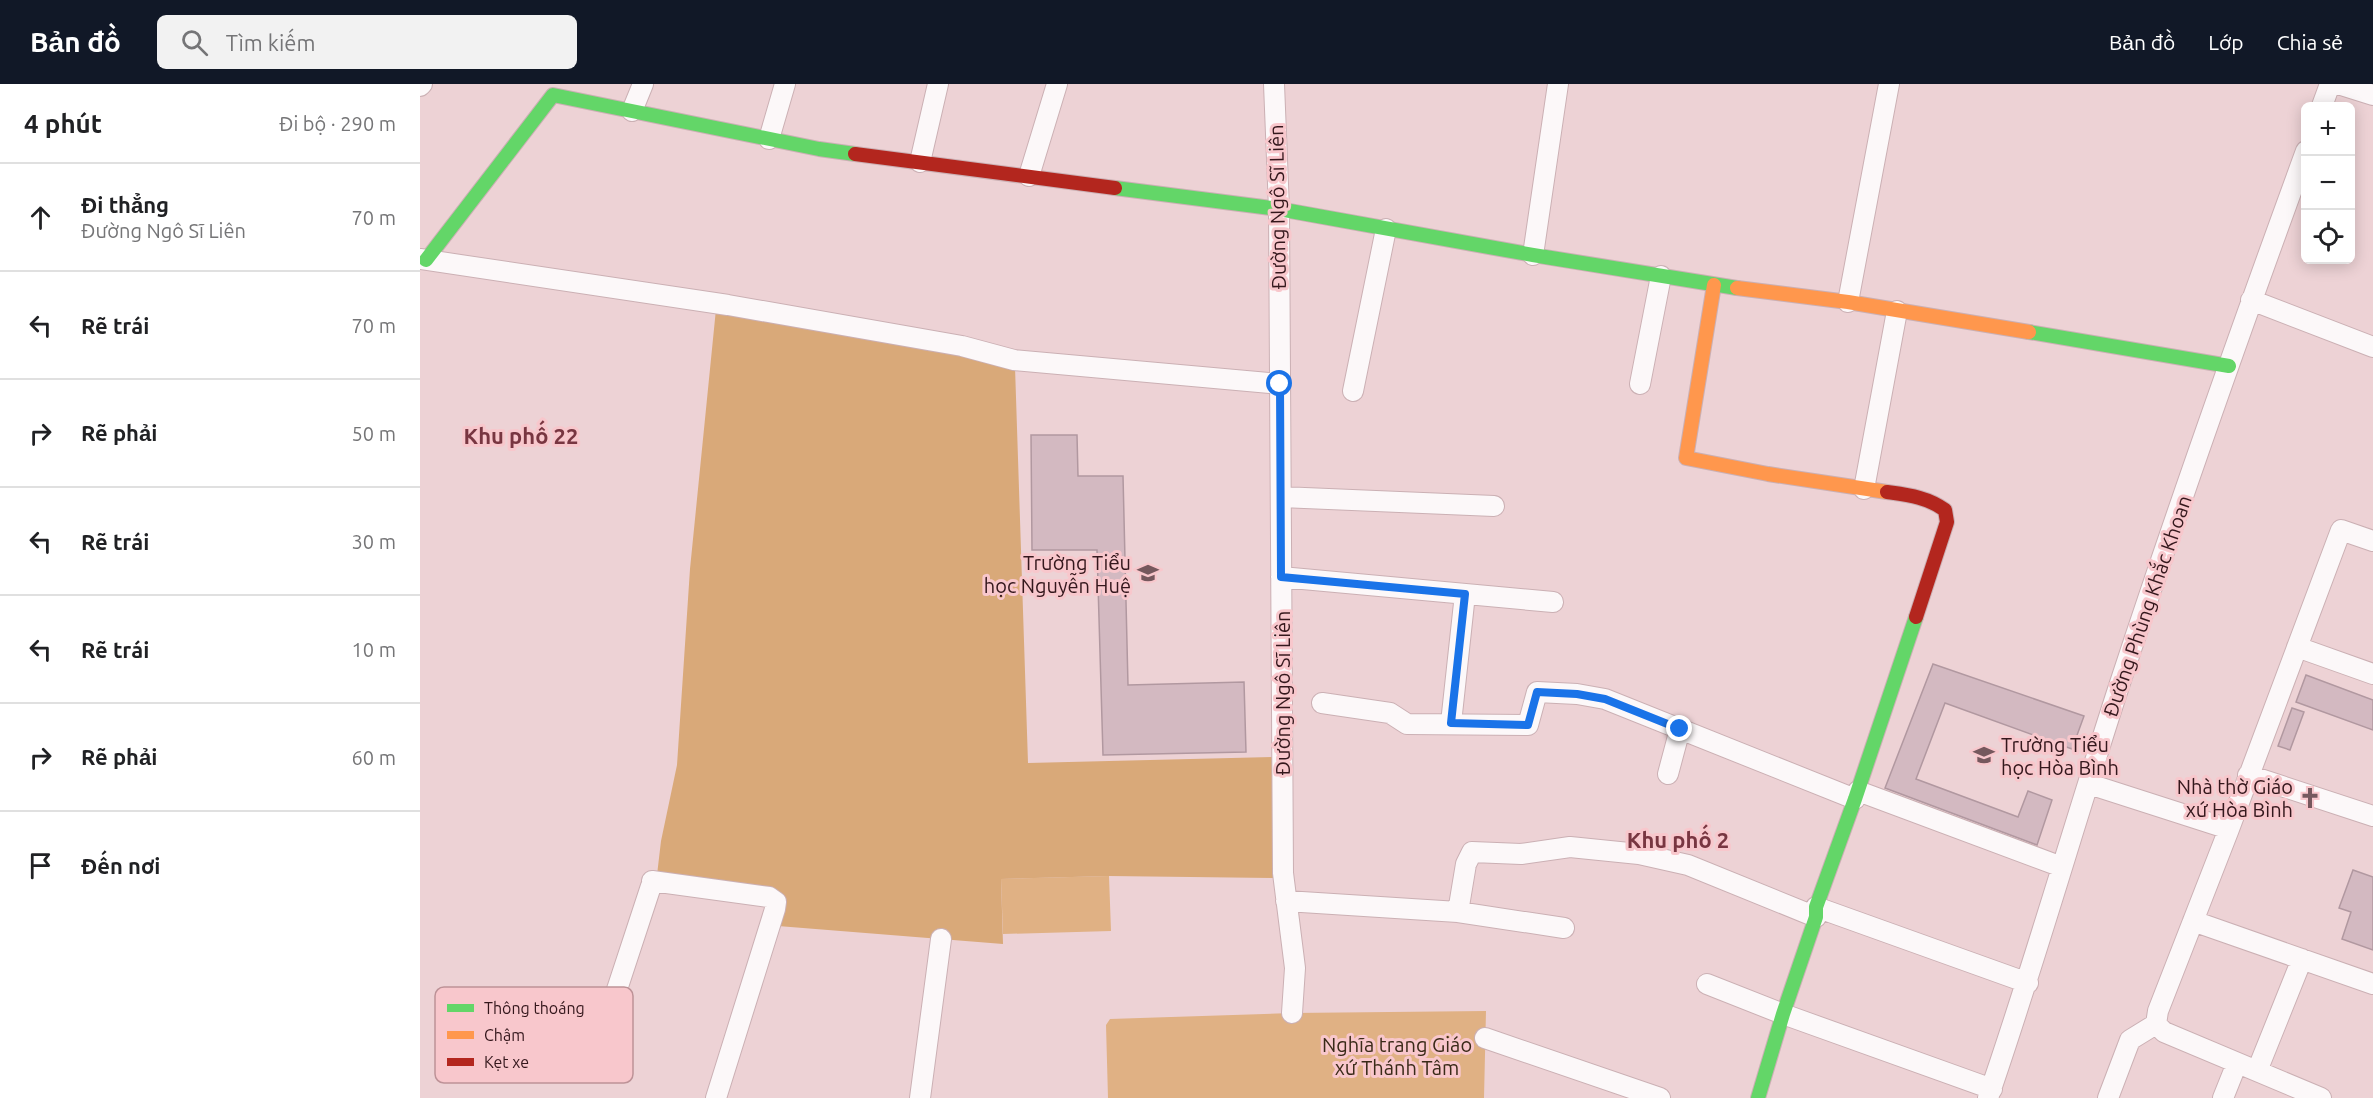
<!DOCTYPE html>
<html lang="vi">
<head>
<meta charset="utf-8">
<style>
  :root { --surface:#fff; --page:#f2f2f2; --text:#202124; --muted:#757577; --line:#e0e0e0; --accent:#111827 }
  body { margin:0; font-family:Ubuntu,sans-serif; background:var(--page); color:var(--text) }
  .controls { position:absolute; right:18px; top:18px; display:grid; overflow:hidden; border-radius:9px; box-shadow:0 3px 15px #0003 }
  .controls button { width:54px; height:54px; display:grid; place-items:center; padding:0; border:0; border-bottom:2px solid var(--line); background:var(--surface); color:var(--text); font:30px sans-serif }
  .stop { position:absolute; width:18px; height:18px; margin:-14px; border:4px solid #1a73e8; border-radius:50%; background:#fff }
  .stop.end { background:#1a73e8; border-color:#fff; box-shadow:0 2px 6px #0008 }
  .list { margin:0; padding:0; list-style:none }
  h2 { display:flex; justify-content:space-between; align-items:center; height:78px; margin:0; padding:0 24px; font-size:26px }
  h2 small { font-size:20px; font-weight:400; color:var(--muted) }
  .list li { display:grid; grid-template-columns:39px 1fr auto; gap:18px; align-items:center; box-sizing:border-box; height:108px; padding:0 24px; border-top:2px solid var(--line) }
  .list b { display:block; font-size:22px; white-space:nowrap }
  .list p { margin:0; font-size:20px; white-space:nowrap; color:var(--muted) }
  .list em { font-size:20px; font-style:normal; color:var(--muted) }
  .icon { flex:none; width:33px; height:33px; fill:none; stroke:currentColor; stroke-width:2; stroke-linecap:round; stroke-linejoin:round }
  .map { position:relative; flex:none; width:1953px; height:1014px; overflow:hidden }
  header { display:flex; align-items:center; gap:36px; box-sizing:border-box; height:84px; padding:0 30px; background:var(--accent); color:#fff }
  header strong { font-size:28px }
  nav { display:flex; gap:33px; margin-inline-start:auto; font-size:21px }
  .search { width:420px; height:54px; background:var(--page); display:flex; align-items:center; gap:15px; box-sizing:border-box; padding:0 21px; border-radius:9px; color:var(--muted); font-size:22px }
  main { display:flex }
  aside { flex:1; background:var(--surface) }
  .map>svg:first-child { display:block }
</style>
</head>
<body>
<header>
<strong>Bản đồ</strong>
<div class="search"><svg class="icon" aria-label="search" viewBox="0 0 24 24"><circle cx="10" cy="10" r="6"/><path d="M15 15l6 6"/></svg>Tìm kiếm</div>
<nav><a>Bản đồ</a><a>Lớp</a><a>Chia sẻ</a></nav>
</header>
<main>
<aside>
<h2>4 phút<small>Đi bộ · 290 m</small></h2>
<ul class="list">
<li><svg class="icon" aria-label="ahead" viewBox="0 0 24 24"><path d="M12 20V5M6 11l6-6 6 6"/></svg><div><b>Đi thẳng</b><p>Đường Ngô Sĩ Liên</p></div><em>70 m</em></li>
<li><svg class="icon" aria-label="left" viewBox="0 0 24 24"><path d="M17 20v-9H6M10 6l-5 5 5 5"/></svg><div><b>Rẽ trái</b></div><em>70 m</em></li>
<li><svg class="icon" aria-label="right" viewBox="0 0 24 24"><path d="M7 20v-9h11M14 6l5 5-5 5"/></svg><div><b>Rẽ phải</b></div><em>50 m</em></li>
<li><svg class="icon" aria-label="left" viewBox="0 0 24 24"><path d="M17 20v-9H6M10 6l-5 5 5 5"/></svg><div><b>Rẽ trái</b></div><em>30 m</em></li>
<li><svg class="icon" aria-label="left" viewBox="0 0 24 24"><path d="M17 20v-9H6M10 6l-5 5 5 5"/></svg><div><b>Rẽ trái</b></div><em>10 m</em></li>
<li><svg class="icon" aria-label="right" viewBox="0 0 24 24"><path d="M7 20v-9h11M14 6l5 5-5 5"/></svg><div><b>Rẽ phải</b></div><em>60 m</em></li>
<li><svg class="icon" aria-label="arrive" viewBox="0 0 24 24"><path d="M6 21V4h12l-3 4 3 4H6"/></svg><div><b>Đến nơi</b></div></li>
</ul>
</aside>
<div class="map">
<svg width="1953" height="1014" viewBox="0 0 1953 1014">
  <rect width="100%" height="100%" fill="#edd2d5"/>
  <path fill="#e0b184" d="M689,792L691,847L583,850L581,795Z
    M1066,927L1064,1014H688L686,941L690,935L872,929Z"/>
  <path fill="#d9a979" d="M296,225L541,268L595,283L608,679L856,673V794L689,792L581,795L583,860L358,842L362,826L237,791L241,757L257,681L270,485Z"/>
  <path fill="#d3b9c1" stroke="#b198a0" stroke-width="1.5" d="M611,351H657L658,392H703L708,601L824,598L826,668L683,671L677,466H612Z
    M1513,580L1664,632L1652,665L1525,619L1496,695L1598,733L1608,707L1632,716L1617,761L1465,704Z
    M1886,591L1953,616V646L1876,618Z
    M1872,624L1884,628L1870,666L1858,662Z
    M1933,786L1953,793V866L1922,855L1931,828L1919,824Z"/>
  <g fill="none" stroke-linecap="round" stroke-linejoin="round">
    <defs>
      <path id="street" d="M854,0L859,125L863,789L875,884L872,929
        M1918,0L1953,11
        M0,2L2,0
        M1902,22L1910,0
        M212,27L223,0
        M349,55L365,0
        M500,78L518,0
        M609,92L637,0
        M1113,171L1138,0
        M0,175L308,221L542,262L594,276L860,300
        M1831,216L1953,263
        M1428,218L1469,0
        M1220,300L1241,192
        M933,307L966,145
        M1444,405L1477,227
        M861,413L1074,422
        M861,493L1133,518
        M1877,563L1953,590
        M902,619L970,629L987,640L1108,641L1117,608L1157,610L1185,615L1435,715
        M1031,639L1045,510
        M1248,690L1260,645
        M1828,691L1953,732
        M1669,700L1809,745
        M1438,707L1642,783
        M232,797L349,813L356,818L355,825L296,1014
        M866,817L1038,828L1144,844
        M1396,823L1608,899
        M1038,828L1046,780L1052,768L1101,770L1150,763L1219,770L1268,781L1396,833
        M1773,837L1953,900
        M1287,900L1363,930L1572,1005
        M1736,940L1744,948L1901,1014
        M185,942L231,802
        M1065,954L1240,1014
        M1837,987L1882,875
        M500,1014L521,855
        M1568,1014C1616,875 1656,733 1702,593C1760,417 1822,242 1886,67
        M1688,1014L1710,956L1736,940L1738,927L1809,745L1921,446L1953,457
        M1803,1014L1817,979"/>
      <path id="fast" d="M695,104L859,125L1113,171L1317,204
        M6,176L133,11L399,65L435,70
        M1609,248L1809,282
        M1338,1014L1363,930L1396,833V823L1435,715L1496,533"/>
      <path id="slow" d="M1294,201L1266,374L1348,390L1467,408
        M1317,204L1428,218L1609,248"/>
      <path id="jam" d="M435,70L695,104
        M1467,408C1488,411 1507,413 1525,426L1527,438L1496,533"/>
    </defs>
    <use href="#street" stroke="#cbb0b4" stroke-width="22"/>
    <use href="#fast" stroke="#cbb0b4" stroke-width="16"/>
    <use href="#slow" stroke="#cbb0b4" stroke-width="16"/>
    <use href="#jam" stroke="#cbb0b4" stroke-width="16"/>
    <use href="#street" stroke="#fcf8f9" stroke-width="20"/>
    <use href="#fast" stroke="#63d668" stroke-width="14"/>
    <use href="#slow" stroke="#ff974d" stroke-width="14"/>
    <use href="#jam" stroke="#b3261e" stroke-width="14"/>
  </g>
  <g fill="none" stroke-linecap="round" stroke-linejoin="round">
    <path stroke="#1a73e8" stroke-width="8" d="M860,300L861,493L1045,510L1031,639L1108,641L1117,608L1157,610L1185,615L1260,645"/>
  </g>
  <defs>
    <symbol id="school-bare" viewBox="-9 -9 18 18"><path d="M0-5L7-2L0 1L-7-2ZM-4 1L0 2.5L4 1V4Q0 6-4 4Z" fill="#75585d" stroke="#f8c7cc" stroke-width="2.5" paint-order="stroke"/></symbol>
    <symbol id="church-bare" viewBox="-9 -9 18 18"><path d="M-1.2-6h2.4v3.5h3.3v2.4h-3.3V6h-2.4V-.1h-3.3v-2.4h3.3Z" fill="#75585d" stroke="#f8c7cc" stroke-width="2.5" paint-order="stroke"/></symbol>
  </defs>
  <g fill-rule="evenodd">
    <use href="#school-bare" x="713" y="474" width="30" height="30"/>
    <use href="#school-bare" x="1549" y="656" width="30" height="30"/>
    <use href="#church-bare" x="1875" y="699" width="30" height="30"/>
  </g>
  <g text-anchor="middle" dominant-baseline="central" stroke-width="6" stroke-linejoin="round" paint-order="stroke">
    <g font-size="20" fill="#34171c" stroke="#f8c7cc">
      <text transform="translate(857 123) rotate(-91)">Đường Ngô Sĩ Liên</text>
      <text transform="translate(1727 522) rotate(-71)">Đường Phùng Khắc Khoan</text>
      <text transform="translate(862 609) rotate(-90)">Đường Ngô Sĩ Liên</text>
    </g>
    <g font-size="20" fill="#34171c" stroke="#f8c7cc" text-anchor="end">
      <text x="711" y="478">Trường Tiểu<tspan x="711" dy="23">học Nguyễn Huệ</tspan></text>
      <text x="1581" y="660" text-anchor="start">Trường Tiểu<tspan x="1581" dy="23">học Hòa Bình</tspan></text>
      <text x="1873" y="702">Nhà thờ Giáo<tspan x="1873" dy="23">xứ Hòa Bình</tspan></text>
    </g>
    <g font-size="20" fill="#3a2a18" stroke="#f8c7cc">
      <text x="977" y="960">Nghĩa trang Giáo<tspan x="977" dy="23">xứ Thánh Tâm</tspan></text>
    </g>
    <g font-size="22" font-weight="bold" fill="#783641" stroke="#f8c7cc">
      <text x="101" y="351">Khu phố 22</text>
      <text x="1258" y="755">Khu phố 2</text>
    </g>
  </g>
  <rect x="15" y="903" width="198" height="96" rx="9" fill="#f8c7cc" stroke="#bd9297" stroke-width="1.5"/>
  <rect x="27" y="920" width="27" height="8" fill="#63d668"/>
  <rect x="27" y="947" width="27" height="8" fill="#ff974d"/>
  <rect x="27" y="974" width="27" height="8" fill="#b3261e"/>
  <g font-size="16" fill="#34171c">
    <text x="64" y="930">Thông thoáng</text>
    <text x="64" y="957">Chậm</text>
    <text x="64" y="984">Kẹt xe</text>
  </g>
</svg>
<div class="controls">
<button>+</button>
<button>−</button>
<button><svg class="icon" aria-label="locate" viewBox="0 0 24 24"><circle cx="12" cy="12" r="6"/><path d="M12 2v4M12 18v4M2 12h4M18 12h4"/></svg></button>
</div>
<div class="stop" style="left:860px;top:300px"></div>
<div class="stop end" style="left:1260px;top:645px"></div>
</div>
</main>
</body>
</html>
